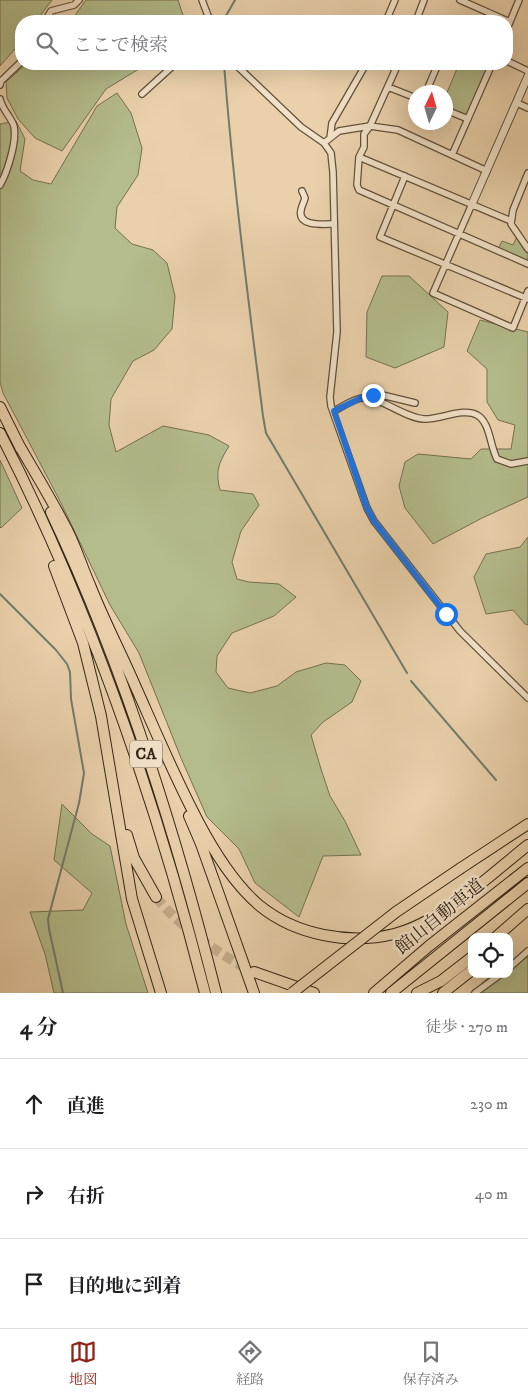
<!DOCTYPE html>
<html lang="ja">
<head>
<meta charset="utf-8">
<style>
  :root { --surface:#fff; --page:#f6f6f6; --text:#202124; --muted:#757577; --line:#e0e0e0; --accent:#8f2418 }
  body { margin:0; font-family:"IM FELL DW Pica","Noto Serif JP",serif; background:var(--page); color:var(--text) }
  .controls { position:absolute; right:15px; bottom:15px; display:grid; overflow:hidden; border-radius:10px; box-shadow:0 5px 20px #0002 }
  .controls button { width:45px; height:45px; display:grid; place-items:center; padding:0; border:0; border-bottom:1px solid var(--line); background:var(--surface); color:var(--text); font:25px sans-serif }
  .compass { position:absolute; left:408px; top:85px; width:45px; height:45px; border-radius:50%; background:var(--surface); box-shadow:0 5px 20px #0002; rotate:5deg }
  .stop { position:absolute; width:15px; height:15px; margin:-11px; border:4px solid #1a73e8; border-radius:50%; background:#fff }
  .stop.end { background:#1a73e8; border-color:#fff; box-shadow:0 1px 5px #0008 }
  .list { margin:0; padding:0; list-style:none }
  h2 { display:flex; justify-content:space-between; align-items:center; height:65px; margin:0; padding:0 20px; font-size:21px }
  h2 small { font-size:16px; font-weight:400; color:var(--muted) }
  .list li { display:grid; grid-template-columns:32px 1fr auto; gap:15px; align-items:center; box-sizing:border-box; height:90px; padding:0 20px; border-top:1px solid var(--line) }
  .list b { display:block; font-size:19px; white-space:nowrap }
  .list em { font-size:16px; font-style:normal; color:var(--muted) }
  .icon { flex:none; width:28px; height:28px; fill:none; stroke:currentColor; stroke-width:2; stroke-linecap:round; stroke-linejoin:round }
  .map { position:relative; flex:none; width:528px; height:993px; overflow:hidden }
  .search { position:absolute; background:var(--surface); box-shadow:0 5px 20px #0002; left:15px; right:15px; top:15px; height:55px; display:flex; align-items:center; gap:12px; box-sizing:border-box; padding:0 18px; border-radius:20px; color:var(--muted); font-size:19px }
  .sheet { height:335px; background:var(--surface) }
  nav { display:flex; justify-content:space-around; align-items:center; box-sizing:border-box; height:70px; border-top:1px solid var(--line); background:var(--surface); font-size:14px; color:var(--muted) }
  nav a { display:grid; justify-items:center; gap:2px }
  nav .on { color:var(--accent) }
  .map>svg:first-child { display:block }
</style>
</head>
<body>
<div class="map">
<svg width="528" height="993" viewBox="0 0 528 993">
  <rect width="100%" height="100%" fill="#ead1ab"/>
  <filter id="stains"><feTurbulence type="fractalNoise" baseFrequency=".004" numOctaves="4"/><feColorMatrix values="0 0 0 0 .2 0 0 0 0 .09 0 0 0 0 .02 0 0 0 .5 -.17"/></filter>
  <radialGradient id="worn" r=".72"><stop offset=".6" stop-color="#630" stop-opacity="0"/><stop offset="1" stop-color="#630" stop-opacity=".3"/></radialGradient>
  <path fill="#b4bc8b" stroke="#747150" d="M0,0H52L36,21H21V42L0,66Z
    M86,0H178L185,21H71Z
    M26,64H147L106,89L62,151L35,138L18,119L7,98L6,82Z
    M459,64H492L468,119L446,110V95Z
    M117,93L131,113L142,148L138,175L117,207L115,228L132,244L153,250L167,263L175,296L172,329L154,350L133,361L111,399L109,425L116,452L163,426L209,435L229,446C219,463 215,470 220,490L253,494L259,505L241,531L232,562L237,579L249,582L279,584L296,597L274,616L232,633L217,656L216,672L228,688L250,693L277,686L296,672L326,663L345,665L361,681L352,702L323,722L311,735L321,769L330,796L345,821L361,855L323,856L299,917L255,883L239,849L207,817L181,758L139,653L110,605L60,501L3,393L0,382V124L16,121L25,139L20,171L33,180L51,184L97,106Z
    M518,235L528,249V263L497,251L502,241L513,245Z
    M382,276H409L448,312L444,347L395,368L366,357L367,312Z
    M480,320L528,332V497L482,518L433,544L405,508L399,486L405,462L418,454L471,459L481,449H511L515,425L498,420L487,402V369L467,351Z
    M0,460L22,508L1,528L0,527Z
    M528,537V625L525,624L513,610L486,614L474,577L486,554L520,547Z
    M62,804L92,834L110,846L126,924L148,993H54L45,954L30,912L83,910L92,893L54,860Z
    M528,957V993H475C484,978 492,974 509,974V967Z"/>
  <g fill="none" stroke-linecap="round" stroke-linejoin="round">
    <path stroke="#707d6d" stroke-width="2" d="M223,21L235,0
      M224,64C233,182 248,298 263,416L266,433L407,673
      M0,594L56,650L67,664L70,672L71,699L84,773L79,803L48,919L49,929L63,993
      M411,681L496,780"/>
    <path stroke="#c5af8d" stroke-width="10" stroke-dasharray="10 5" stroke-linecap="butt" d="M156,897C181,928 216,952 251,971"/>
    <defs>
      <path id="minor" d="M202,0L210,21
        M460,0L510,22
        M45,21L51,11L74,5L79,0
        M386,21L395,0
        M416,21L424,0
        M507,29L519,0
        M507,61L528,71
        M235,64L301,127L324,143L331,153L333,172L337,332L330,397L331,406L367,508L374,521L460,631L528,698
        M398,64L370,126L364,134V147L359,157L357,185L359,190L528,264
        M0,85L1,81L21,62
        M388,87L416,98
        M426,92L438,64
        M142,94L175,64
        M0,99C2,110 13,119 14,127C17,142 7,173 0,185
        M517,103L528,108
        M446,110L468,119
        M330,138L332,123L366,64
        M324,143L339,131L370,126L398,130L487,171
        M452,155L492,64
        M359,157L511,221
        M528,173L513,210L511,224L528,249
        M405,176L380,237L528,299
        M302,191L305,198C304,202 302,205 301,210C297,227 324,224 334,224
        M472,204L433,293L513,328L528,291
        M370,398L378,394L415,403
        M334,411C342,407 353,399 362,398C378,395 404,418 424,419C439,420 464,407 477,415C490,422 490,446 497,459L511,464L528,461
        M509,968L528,951
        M475,993L501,974"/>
      <path id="tertiary" d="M472,204L528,76"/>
      <path id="motorway" d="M0,407L21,449
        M0,433C91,610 156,801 205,993
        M19,445C34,471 50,497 64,524C75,543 81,565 90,585C103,618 120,651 134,683C155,730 175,778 199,823C215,853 234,884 260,906C296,935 349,945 394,934C442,922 490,875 528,845
        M51,512C123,664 175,830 216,993
        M54,566L83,643L101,716L132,899L161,993
        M189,816L201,844L254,993
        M127,835L134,858L156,897
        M461,868L528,824
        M496,937L528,909
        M254,972L314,993
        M374,993L429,946L528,868
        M391,993L528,883
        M417,993L441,981L472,957
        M443,993L472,970"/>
    </defs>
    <use href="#minor" stroke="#61513a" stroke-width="8"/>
    <use href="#tertiary" stroke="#61513a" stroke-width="9"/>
    <use href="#motorway" stroke="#332615" stroke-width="12"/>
    <use href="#minor" stroke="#f1e1c8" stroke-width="5.5"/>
    <use href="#tertiary" stroke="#f1e1c8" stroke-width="7"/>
    <use href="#motorway" stroke="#ead1ab" stroke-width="10"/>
    <defs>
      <path id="motorway-bridge" d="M292,993L396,912L461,868"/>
    </defs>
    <use href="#motorway-bridge" stroke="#332615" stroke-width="12" stroke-linecap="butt"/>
    <use href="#motorway-bridge" stroke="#ead1ab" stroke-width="10"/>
  </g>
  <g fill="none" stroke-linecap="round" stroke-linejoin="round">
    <path stroke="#1a73e8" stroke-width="6" d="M373,395L370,398H361L334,411L367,508L374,521L446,614"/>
  </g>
  <g text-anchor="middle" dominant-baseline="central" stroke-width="5" stroke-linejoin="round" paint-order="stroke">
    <rect fill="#f1e1c8" stroke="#6c5e4b" stroke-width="1" x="130" y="740.5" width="32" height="27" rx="4"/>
    <g font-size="16" font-weight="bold" fill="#332615">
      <text x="146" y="754">CA</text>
    </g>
    <g font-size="18" fill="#332615" stroke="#f1e1c8">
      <text transform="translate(440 917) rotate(-39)">館山自動車道</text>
    </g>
  </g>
  <rect width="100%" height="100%" filter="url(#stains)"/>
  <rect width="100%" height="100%" fill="url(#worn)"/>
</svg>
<div class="controls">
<button><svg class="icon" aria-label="locate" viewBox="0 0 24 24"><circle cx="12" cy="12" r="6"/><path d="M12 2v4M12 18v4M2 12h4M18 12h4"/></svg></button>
</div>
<svg class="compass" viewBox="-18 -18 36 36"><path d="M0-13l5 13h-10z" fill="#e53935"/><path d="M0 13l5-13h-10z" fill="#757577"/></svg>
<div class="stop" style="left:446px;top:614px"></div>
<div class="stop end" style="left:373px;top:395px"></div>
<div class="search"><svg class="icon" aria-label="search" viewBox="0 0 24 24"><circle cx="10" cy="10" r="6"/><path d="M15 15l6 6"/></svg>ここで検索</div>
</div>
<section class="sheet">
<h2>4 分<small>徒歩 · 270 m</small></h2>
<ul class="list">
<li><svg class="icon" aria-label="ahead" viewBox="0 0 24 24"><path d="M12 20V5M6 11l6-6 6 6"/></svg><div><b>直進</b></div><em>230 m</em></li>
<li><svg class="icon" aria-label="right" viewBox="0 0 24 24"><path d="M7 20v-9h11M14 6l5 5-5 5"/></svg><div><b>右折</b></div><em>40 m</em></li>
<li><svg class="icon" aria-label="arrive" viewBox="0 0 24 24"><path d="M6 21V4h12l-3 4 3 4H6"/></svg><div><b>目的地に到着</b></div></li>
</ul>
</section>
<nav>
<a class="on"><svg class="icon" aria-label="map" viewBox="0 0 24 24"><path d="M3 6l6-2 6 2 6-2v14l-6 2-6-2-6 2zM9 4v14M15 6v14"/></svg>地図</a>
<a><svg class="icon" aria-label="directions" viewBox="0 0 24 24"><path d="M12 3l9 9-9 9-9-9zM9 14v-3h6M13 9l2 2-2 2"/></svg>経路</a>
<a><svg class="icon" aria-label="saved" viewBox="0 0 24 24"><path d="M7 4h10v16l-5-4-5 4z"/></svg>保存済み</a>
</nav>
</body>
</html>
